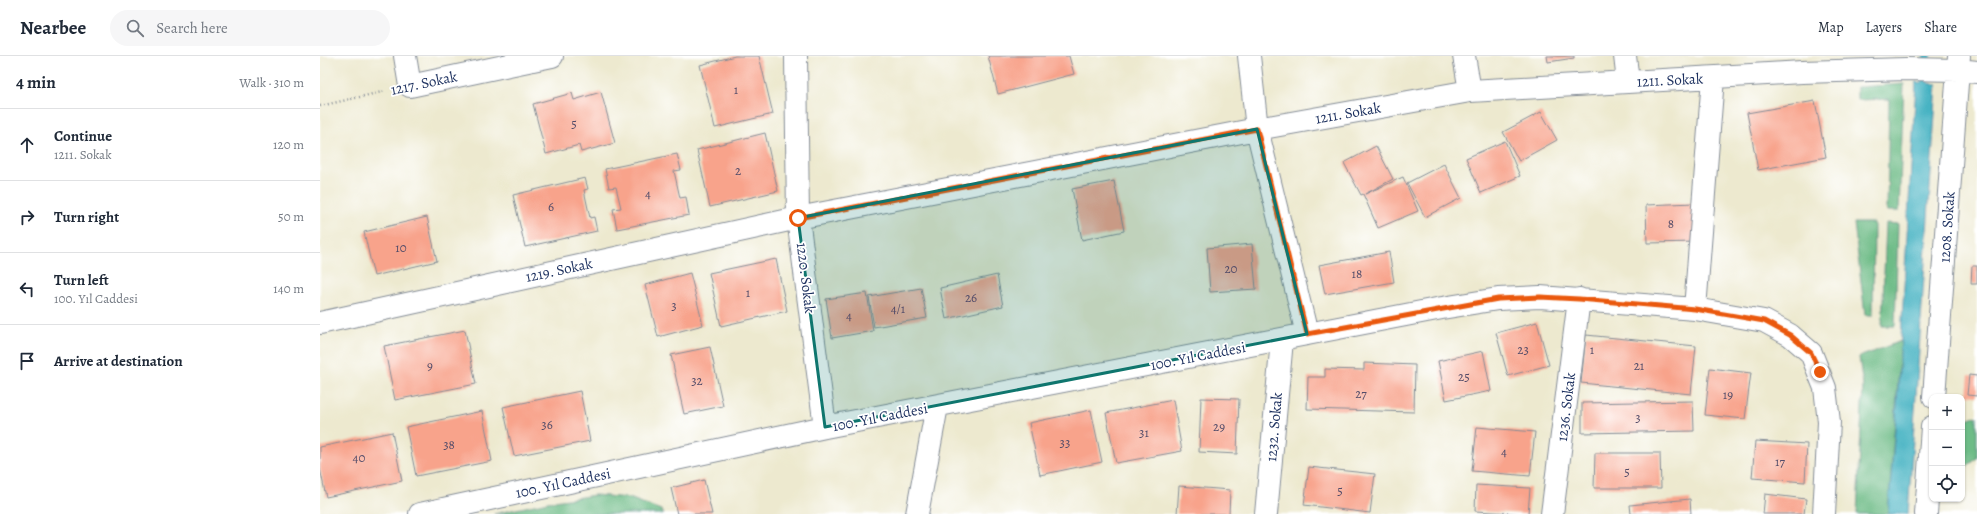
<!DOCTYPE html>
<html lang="en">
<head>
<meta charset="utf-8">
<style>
  :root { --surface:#fff; --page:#f6f6f7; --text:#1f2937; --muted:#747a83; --line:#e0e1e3 }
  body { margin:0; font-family:Alegreya,serif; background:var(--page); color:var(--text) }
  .controls { position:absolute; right:12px; bottom:12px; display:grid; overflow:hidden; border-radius:8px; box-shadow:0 1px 3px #0004 }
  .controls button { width:36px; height:36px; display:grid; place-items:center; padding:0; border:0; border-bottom:1px solid var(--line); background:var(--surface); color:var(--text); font:20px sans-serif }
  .stop { position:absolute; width:12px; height:12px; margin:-9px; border:3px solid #ea580c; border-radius:50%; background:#fff }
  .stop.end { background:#ea580c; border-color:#fff; box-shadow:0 1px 4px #0008 }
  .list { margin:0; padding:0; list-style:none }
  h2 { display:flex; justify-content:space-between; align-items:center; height:52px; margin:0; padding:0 16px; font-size:17px }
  h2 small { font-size:13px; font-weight:400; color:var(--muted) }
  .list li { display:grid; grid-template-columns:26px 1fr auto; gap:12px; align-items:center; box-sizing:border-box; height:72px; padding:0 16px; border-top:1px solid var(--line) }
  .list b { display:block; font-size:15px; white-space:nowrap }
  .list p { margin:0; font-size:13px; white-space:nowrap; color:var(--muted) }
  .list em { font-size:13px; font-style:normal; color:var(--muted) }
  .icon { flex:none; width:22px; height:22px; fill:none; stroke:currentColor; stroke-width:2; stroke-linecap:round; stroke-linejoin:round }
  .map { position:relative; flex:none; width:1657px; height:458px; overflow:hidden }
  header { display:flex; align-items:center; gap:24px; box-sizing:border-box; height:56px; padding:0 20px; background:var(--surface); border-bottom:1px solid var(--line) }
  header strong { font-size:19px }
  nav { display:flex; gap:22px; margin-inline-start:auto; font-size:14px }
  .search { width:280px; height:36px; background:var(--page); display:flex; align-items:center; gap:10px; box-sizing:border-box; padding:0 14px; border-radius:22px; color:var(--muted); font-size:15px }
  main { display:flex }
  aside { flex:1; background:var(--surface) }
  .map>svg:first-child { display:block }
</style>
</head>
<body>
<header>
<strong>Nearbee</strong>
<div class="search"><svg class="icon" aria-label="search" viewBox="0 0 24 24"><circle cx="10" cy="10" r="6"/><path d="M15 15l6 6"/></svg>Search here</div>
<nav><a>Map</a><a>Layers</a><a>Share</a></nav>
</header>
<main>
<aside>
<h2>4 min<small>Walk · 310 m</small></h2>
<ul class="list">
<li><svg class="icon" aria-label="ahead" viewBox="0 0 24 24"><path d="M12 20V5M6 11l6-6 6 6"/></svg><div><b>Continue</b><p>1211. Sokak</p></div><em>120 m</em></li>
<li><svg class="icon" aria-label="right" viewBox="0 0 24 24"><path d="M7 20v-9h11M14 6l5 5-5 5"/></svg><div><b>Turn right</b></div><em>50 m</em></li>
<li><svg class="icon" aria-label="left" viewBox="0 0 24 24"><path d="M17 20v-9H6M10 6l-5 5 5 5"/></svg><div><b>Turn left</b><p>100. Yıl Caddesi</p></div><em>140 m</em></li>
<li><svg class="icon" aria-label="arrive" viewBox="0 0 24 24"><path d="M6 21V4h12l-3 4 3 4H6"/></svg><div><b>Arrive at destination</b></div></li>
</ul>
</aside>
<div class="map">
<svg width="1657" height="458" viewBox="0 0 1657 458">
  <rect width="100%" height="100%" fill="#fff"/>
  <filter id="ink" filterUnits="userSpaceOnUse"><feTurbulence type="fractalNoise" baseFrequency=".025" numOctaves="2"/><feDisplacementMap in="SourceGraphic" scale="8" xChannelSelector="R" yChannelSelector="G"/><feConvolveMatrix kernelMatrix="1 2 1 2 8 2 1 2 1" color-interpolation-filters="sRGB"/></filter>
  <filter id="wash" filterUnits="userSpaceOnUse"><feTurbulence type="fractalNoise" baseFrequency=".012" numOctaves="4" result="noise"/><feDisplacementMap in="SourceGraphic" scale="16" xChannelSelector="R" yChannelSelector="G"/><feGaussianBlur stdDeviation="0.9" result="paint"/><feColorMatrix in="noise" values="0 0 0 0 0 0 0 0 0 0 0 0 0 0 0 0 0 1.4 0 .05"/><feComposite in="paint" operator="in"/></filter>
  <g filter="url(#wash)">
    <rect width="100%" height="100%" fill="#ede9cf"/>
    <path fill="#6ebc87" stroke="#447672" d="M1584,28L1579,155H1567L1569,43L1537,44V31Z
      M1534,167H1554L1553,259H1545Z
      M1566,167L1578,168L1575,270H1562Z
      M1581,285L1568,458H1537L1543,330L1539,301Z
      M1657,360V402L1647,411L1642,410V370L1647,364Z
      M275,439L309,442L341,454L344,458H174L228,446Z"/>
    <path fill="#47b3c3" stroke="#317190" d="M1596,26L1617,28L1588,458H1568L1577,349Z"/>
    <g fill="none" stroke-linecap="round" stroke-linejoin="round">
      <path stroke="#47b3c3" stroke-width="8" d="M1605,37L1607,0"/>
    </g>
    <g id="blocks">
      <path fill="#f8a38b" d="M415,0H439L453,58L395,72L380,9Z
        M668,0H749L754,18L678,38Z
        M1227,0H1254V2L1228,6Z
        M281,36L295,87L261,96L259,89L226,98L213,48L252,37L254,44Z
        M1495,45L1506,101L1438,114L1427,57Z
        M1221,56L1237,84L1199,105L1183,76Z
        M445,77L458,135L390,151L377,94Z
        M1185,85L1200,120L1161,137L1146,102Z
        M1056,90L1073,123L1045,138L1083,121L1098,155L1058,172L1043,138L1041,139L1024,107Z
        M357,98L361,114L354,115L360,142L366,141L369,159L297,173L293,153L301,152L296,131L289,132L285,113Z
        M1124,108L1141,142L1105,161L1087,127Z
        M265,122L268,133L264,134L270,162L274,161L277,175L205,191L193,139Z
        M794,125L804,175L762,184L752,133Z
        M1374,147L1376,186L1327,187L1326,149Z
        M107,161L117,205L54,220L44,176Z
        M932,188L936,233L890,236L887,192Z
        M1069,196L1074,226L1005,238L999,209Z
        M456,203L467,255L401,270L389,217Z
        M1652,210H1657V228H1651Z
        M370,217L383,269L338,281L325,229Z
        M677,219L683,250L626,263L620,232Z
        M601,232L607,262L554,271L549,241Z
        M547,237L553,275L512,282L506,243Z
        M1217,266L1229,309L1188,320L1176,277Z
        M145,274L156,328L75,344L64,290Z
        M1266,279L1376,290L1371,338L1261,327Z
        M390,291L403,350L364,358L351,299Z
        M1163,295L1171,335L1126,344L1118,305Z
        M1044,307L1095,309L1094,356L987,353L988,321H1005V313L1044,314Z
        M1390,312L1431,317L1425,363L1385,359Z
        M1649,319L1657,320V340L1647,339Z
        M260,335L270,385L194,400L183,351Z
        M881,342L919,343L917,398L879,396Z
        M853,344L862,395L796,407L786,357Z
        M1373,345L1374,375L1262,377V347Z
        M771,354L782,406L720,419L709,367Z
        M162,355L172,405L96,420L86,371Z
        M1157,371L1215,376L1210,420L1152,415Z
        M72,376L82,425L6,441L0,412V391Z
        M1435,385L1487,388L1485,426L1432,422Z
        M1275,397H1340L1341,432H1274Z
        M989,411L1055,418L1050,457L984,449Z
        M384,424L392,458H357L351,432Z
        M1156,429L1210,432L1208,458L1155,455Z
        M859,430L910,434L909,458H857Z
        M1445,438L1486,443L1484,458H1443Z
        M1370,443L1371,458H1311L1310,449Z"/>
    </g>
  </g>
  <g filter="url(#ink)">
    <use href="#blocks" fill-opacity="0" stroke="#848c96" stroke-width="1"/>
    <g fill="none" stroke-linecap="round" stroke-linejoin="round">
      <defs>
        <path id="minor" d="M85,0L90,30L232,0
          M476,0L478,162L505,371
          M929,0L937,73L987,278
          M1144,0L1150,35
          M1305,0L1308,26
          M1375,253L1393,22
          M0,267L478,162L937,73L1150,35L1482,16L1586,13L1638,14L1657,16
          M1614,341L1639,0
          M100,458L505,371L1122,252L1178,243L1220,241L1375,253L1444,265L1470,279L1491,297L1505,332L1509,366L1504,458
          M597,458L617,350
          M946,458L962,284
          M1232,458L1259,243
          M1606,458L1612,371"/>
      </defs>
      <use href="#minor" stroke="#848c96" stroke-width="24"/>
      <path stroke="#848c96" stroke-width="2.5" stroke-dasharray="1 3" stroke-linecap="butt" d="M0,50L66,35"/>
      <use href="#minor" stroke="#fff" stroke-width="22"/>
    </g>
  </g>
  <g fill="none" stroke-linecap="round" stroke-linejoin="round" filter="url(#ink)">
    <path stroke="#ea580c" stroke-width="5" d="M478,162L937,73L987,278L1178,243L1220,241L1259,243L1375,253L1444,265L1470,279L1491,297L1500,316"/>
  </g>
  <path fill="#0f766e" fill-opacity="0.2" stroke="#0f766e" stroke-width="3" stroke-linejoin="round" d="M937,73L987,278L505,371L478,162Z"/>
  <g text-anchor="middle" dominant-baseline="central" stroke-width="3.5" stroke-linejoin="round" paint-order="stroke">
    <g font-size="13" fill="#524c69">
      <text x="416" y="33">1</text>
      <text x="254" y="67">5</text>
      <text x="418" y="114">2</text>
      <text x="328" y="137">4</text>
      <text x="231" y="150">6</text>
      <text x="1351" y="167">8</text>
      <text x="81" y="191">10</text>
      <text x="911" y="212">20</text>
      <text x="1037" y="217">18</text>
      <text x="428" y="236">1</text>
      <text x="651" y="241">26</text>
      <text x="354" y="249">3</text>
      <text x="578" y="252">4/1</text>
      <text x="529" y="259">4</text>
      <text x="1203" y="293">23</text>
      <text x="1272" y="293">1</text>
      <text x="110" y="309">9</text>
      <text x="1319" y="309">21</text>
      <text x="1144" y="320">25</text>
      <text x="377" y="324">32</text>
      <text x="1041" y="337">27</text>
      <text x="1408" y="338">19</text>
      <text x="1318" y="361">3</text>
      <text x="227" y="368">36</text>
      <text x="899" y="370">29</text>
      <text x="824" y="376">31</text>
      <text x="745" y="386">33</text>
      <text x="129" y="388">38</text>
      <text x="1184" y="395">4</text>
      <text x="39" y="401">40</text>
      <text x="1460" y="405">17</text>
      <text x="1307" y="415">5</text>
      <text x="1020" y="434">5</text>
    </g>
    <g font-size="15" fill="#1b2f5e" stroke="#fff">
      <text transform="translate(1350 24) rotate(-3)">1211. Sokak</text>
      <text transform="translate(104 27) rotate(-12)">1217. Sokak</text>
      <text transform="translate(1028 57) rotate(-10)">1211. Sokak</text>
      <text transform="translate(1627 171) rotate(-86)">1208. Sokak</text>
      <text transform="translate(239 214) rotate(-12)">1219. Sokak</text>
      <text transform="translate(486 222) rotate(83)">1220. Sokak</text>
      <text transform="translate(878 300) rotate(-11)">100. Yıl Caddesi</text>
      <text transform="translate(1246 351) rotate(-83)">1236. Sokak</text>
      <text transform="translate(560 361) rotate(-11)">100. Yıl Caddesi</text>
      <text transform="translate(954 371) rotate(-85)">1232. Sokak</text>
      <text transform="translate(243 427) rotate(-12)">100. Yıl Caddesi</text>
    </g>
  </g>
</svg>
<div class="controls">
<button>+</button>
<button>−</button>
<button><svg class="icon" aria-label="locate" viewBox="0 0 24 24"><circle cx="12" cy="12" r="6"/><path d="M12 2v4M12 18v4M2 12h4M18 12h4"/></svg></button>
</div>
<div class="stop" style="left:478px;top:162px"></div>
<div class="stop end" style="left:1500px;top:316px"></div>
</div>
</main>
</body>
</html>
